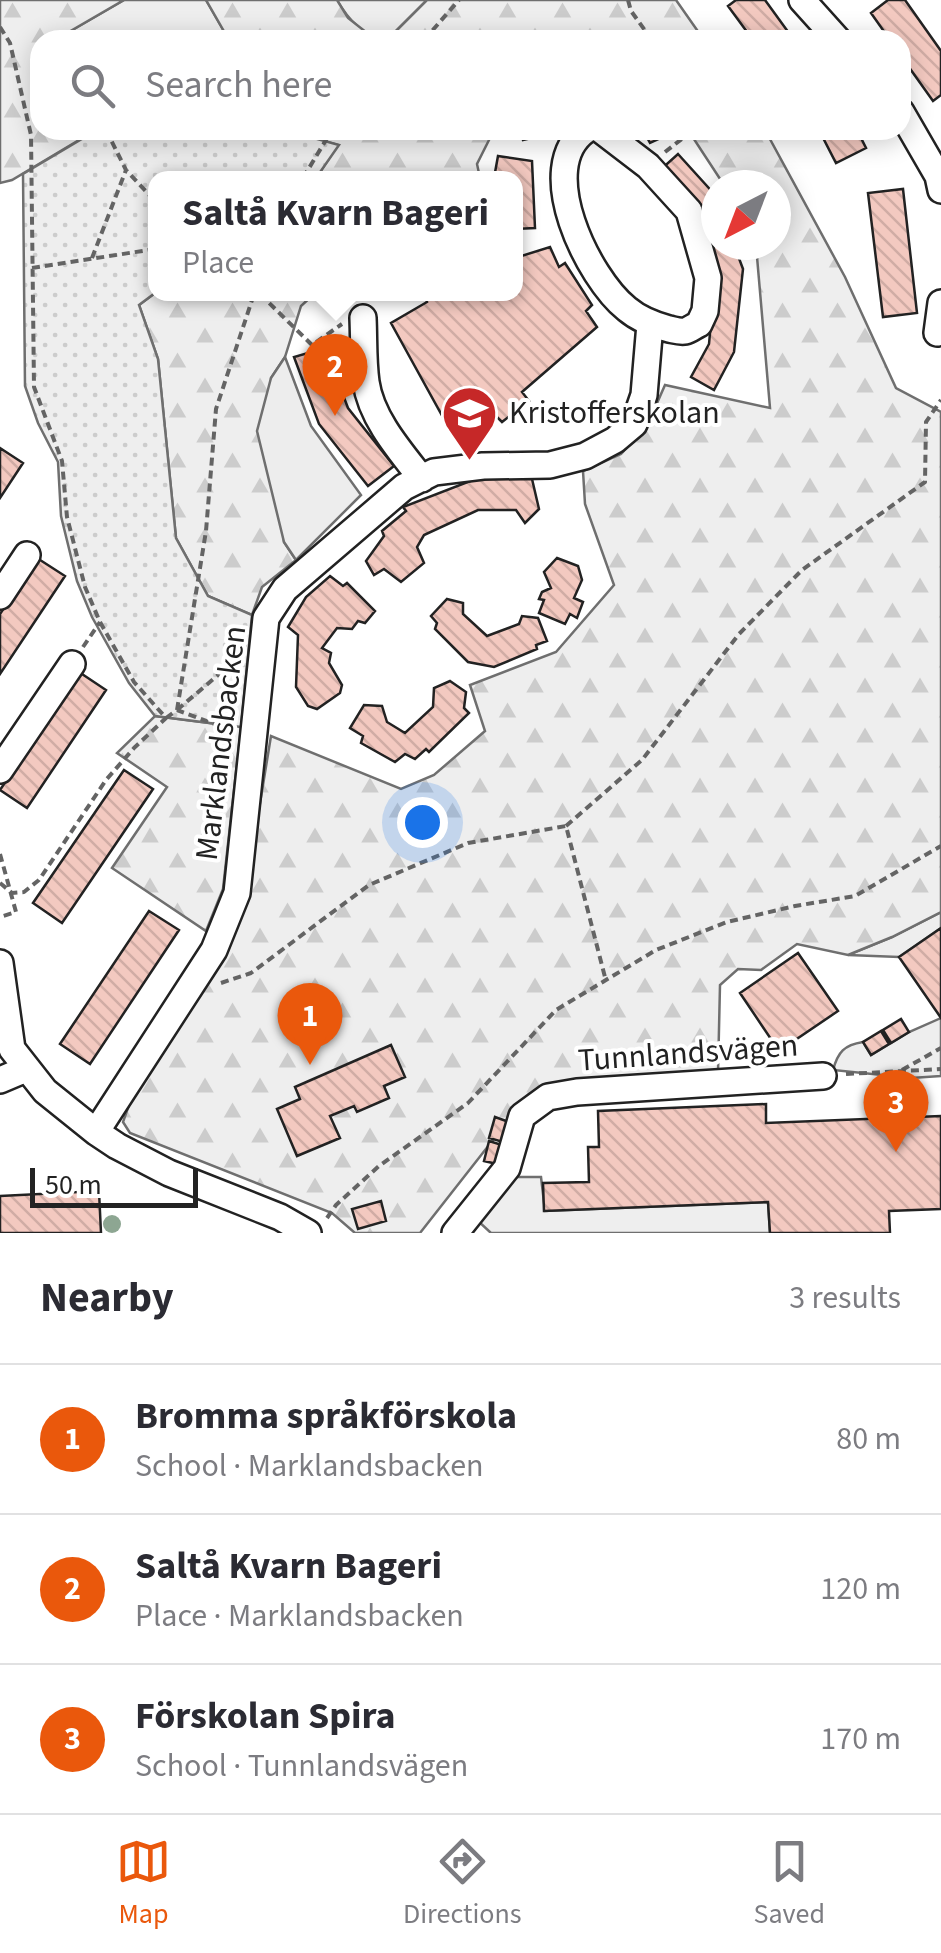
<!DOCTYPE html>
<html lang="en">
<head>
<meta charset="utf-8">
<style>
  :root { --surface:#fff; --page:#f7f7f7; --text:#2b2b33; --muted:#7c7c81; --line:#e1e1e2; --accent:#ea580c }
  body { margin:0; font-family:"Source Sans 3",sans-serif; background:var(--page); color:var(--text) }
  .compass { position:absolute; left:701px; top:170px; width:90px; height:90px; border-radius:50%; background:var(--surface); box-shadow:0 5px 25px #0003; rotate:222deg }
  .scale { position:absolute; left:30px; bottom:25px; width:168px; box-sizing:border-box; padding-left:10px; border:5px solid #222; border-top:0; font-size:28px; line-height:35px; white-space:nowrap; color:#222; -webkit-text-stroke:8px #fff; paint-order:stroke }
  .you { position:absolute; left:422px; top:822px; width:35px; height:35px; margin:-25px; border:8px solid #fff; border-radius:50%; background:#1a73e8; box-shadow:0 0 0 15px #1a73e833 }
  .badge { display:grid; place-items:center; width:65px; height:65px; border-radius:50%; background:var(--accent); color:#fff; font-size:32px; font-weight:700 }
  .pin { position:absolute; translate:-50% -82px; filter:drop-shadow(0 2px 5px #0008) }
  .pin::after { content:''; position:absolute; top:52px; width:35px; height:30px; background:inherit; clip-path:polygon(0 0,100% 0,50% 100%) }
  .popup { position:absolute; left:148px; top:171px; width:375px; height:130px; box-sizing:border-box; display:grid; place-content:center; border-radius:20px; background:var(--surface); filter:drop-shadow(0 2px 8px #0005); font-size:32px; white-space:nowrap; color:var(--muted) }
  .popup b { font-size:38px; color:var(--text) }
  .popup::after { content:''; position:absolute; left:50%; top:100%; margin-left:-20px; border:20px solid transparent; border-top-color:var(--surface) }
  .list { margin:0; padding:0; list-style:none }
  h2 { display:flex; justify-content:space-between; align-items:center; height:130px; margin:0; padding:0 40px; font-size:42px }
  h2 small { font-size:32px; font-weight:400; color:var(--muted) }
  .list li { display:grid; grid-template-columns:65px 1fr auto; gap:30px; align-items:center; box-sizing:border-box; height:150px; padding:0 40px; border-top:2px solid var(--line) }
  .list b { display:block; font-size:38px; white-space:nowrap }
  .list p { margin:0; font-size:32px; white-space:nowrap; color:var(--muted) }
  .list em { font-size:32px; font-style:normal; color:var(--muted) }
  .icon { flex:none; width:55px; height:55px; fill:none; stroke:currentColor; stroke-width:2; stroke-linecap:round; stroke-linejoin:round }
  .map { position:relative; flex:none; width:941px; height:1233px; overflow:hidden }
  .search { position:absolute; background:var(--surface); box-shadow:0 5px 25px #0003; left:30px; right:30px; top:30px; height:110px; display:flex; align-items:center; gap:25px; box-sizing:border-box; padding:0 35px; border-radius:30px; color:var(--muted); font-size:38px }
  .sheet { height:580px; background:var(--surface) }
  nav { display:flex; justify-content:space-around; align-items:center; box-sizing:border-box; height:140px; border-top:2px solid var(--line); background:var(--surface); font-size:28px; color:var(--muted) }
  nav a { display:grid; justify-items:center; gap:5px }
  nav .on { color:var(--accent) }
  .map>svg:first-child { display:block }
</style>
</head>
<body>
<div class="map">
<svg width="941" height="1233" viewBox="0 0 941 1233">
  <defs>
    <pattern id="forest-firs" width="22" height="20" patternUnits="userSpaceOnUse" patternTransform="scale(2.5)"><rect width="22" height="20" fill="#eee"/><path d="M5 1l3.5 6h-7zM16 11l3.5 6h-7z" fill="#ccc"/></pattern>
    <pattern id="park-dots" width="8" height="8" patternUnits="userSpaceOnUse" patternTransform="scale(2.5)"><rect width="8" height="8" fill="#eee"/><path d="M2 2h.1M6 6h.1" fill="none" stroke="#ccc" stroke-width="1.8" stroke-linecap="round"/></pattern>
    <pattern id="building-back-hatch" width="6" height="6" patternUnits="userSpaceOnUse" patternTransform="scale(2.5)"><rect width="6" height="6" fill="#f3c9c0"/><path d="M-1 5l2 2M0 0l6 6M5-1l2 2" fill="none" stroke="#d0aca5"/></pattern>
  </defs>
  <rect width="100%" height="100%" fill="#fff"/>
  <path fill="#eee" stroke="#6f6f6f" stroke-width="2.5" d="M124,0H206L229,40H55Z
    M337,0H427L387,40C366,40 347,18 337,0Z
    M941,912V928L899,957L848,955L892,937Z
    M941,1018V1076L911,1078L833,1070C838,1052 844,1045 863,1042L871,1055L909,1032Z
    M514,1177H541L545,1211L768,1202L770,1233H491L478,1221Z"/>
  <path fill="url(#forest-firs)" stroke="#6f6f6f" stroke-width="2.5" d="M0,0H124L55,40H40V49L34,53L40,62V130H79L84,137L12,180L0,183Z
    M206,0H337L348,18L376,40H229Z
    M427,0H676L704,40H387Z
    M285,130H494L477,164L480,178H316L338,145Z
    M688,130H765L845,277L896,388L941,412V912L892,937L848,955L797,944L761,970L738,969L720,985L718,1073H667L529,1094L420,1233H355L332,1213L130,1133L123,1122L129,1105L209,980L245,895L271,736L401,789L434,775L485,731L470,685L556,652L614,585L585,504L583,471L621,454L647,426L665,385L770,408L756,245H776V185H724Z
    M155,293L314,294L301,306L285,357L271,378L284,542L296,560L262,587L252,615L208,596L176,538L158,359L139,305Z
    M155,716L241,727L223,889L206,931L112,868L167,787L117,753Z"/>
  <path fill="url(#park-dots)" stroke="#6f6f6f" stroke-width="2.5" d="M97,130H285L339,145L316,178H155V293L139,305L158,359L176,538L208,596L252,615L241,727L155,716L129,683L92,617L77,581L61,516L58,462L38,423L25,386L23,174Z"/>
  <path fill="#ededed" stroke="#6f6f6f" stroke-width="2.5" d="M285,357L311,426L361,495L296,560L284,542L257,431L271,378Z"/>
  <path fill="url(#building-back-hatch)" stroke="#222" stroke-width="2.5" d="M736,0H765L794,40H753L728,6Z
    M888,0H905L941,51V95L933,101L901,56V40H890L871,13Z
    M520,130H551L544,135L523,140Z
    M643,130H673L674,132L650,143Z
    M819,130H857L866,148L836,163Z
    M678,154L716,196V245H734L743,269L734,352L714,390L691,377L709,344L715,279L658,172Z
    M498,156L532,161L535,228L515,229V178H494Z
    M903,189L917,313L883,317L868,193Z
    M550,247L559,267L565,263L592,305L586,311L597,327L522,392L529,401L502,422L489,409L450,430L391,323L427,302L425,294H515V258Z
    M325,348L348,408L394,466L368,486L319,424L294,357Z
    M0,448L23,463L0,498Z
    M478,478L532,479L539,509L525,523L516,510H478L424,535L417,547L424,563L401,582L384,569L374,575L366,561L384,536L382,531L406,511L403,507Z
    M37,558L65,576L0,674V614Z
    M557,558L578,566L582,580L574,598L583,602L577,618L570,614L565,624L539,613L544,600L539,599L542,592L551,588L544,572Z
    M330,576L343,586L347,583L375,611L365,623L358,621L352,629L337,628L322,648L331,653L329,663L342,685L340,693L317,709L308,706L296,687L298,635L288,627L306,597Z
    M447,599L463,603V614L487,636L519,624L522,616L538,618L547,641L536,645L537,649L494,667L468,662L435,629L437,623L431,616Z
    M79,672L106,690L27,808L0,790Z
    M450,681L466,692L464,708L469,713L429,752L426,749L415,759L405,754L395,762L361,743L363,736L350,728L364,705L382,706L387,722L405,733L433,707L434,688Z
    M124,770L153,789L62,923L33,903Z
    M149,911L179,930L90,1064L60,1044Z
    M941,928V1018L899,957Z
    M798,953L838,1011L779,1051L740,993Z
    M901,1019L909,1032L891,1043L883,1030Z
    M881,1031L889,1044L871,1055L863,1042Z
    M391,1045L405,1077L384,1086L389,1098L357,1112L354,1106L330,1116L340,1138L297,1156L277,1109L300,1099L295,1087Z
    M766,1104V1123L941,1116V1209L889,1211L890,1233H770L768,1202L544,1211L543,1183L589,1182L588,1147H599L598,1111Z
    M495,1117L509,1122L503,1142L489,1138Z
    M489,1141L502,1145L497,1164L484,1161Z
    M99,1191L101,1233H0V1196Z
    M381,1201L386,1221L358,1229L352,1209Z"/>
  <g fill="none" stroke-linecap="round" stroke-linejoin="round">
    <defs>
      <path id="minor" d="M802,0L838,40
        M901,112L938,176L941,190
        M586,130C533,167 588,278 627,309C640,320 654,325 669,329C674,330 680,332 685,331C690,330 694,326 699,324L705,311L708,278L689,211L648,166L601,130
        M363,318C364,339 363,361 366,382C371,418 400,451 422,479
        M937,333L941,303
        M0,596L27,555
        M0,770L72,664
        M0,963L12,1049L45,1091L96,1132L117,1146L169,1173L280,1217L308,1233
        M0,1080L26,1069
        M96,1132L214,950L237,893L266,618L285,589L404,487L434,472L483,466L550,465L585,456L615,440L634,424L644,395L650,324
        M455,1233L507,1168L522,1116L548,1097L577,1092L823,1076"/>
    </defs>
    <use href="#minor" stroke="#222" stroke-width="30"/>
    <path stroke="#646464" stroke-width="4" stroke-dasharray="8 5" stroke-linecap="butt" d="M628,0L631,11L652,40
      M0,27L10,43L31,135L34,387L62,461L67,517L85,587L100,622L134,682L166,718L177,710L231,730
      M424,40L459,0
      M106,130L126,170L155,201
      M665,152L683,138L684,130
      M303,178L332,130
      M92,258L126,170
      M32,268L155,249
      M260,294L312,345L342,324
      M83,647L100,622
      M177,710L206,531L216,409L254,294
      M177,710L224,670L239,651
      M566,826L642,760L739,634L802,570L925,482L926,422L941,400
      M0,854L16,912L0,917
      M0,883L12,893L24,892L39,880L106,780L134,748L166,718
      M221,983L251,973L369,885L468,843L566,826L606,981
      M902,1070L941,1048
      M846,1074L941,1069
      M327,1218L336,1205L379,1166L468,1103L556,1010L656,950L727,922L795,906L855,896L941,846"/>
    <use href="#minor" stroke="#fff" stroke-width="25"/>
  </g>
  <circle fill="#8da692" cx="112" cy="1224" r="9"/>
  <defs>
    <symbol id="school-pin" viewBox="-11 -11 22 30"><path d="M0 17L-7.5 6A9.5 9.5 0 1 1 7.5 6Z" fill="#c62828" stroke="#fff"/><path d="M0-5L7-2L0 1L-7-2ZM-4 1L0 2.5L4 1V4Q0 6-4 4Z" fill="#fff"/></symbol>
  </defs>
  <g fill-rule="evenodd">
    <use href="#school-pin" x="438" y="382" width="63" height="86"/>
  </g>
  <g text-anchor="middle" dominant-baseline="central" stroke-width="8" stroke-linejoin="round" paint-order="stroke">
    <g font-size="32" fill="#222" stroke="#fff" text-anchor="start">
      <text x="509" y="413">Kristofferskolan</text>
    </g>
    <g font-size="32" fill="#222" stroke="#fff">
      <text transform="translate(221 743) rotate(-83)">Marklandsbacken</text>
      <text transform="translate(688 1053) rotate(-4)">Tunnlandsvägen</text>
    </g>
  </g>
</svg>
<svg class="compass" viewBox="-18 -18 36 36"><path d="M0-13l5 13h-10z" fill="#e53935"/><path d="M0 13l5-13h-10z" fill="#7c7c81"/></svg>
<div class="scale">50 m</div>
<div class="you"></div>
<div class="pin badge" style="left:310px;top:1065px">1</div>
<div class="pin badge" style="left:335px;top:416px">2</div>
<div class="popup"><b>Saltå Kvarn Bageri</b>Place</div>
<div class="pin badge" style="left:896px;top:1152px">3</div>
<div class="search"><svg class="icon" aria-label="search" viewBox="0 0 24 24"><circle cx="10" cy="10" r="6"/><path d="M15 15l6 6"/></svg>Search here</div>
</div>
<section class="sheet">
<h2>Nearby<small>3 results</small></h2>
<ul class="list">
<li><span class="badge">1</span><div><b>Bromma språkförskola</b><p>School · Marklandsbacken</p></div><em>80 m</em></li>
<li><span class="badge">2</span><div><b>Saltå Kvarn Bageri</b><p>Place · Marklandsbacken</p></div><em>120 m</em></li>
<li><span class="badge">3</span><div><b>Förskolan Spira</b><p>School · Tunnlandsvägen</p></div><em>170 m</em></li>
</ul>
</section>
<nav>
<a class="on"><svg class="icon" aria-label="map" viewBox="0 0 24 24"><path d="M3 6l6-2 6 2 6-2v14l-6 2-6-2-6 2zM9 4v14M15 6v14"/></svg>Map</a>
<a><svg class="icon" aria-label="directions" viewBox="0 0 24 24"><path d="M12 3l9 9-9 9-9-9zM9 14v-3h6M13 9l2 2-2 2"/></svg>Directions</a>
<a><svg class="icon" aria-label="saved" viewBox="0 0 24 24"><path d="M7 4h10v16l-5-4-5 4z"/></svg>Saved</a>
</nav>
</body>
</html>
